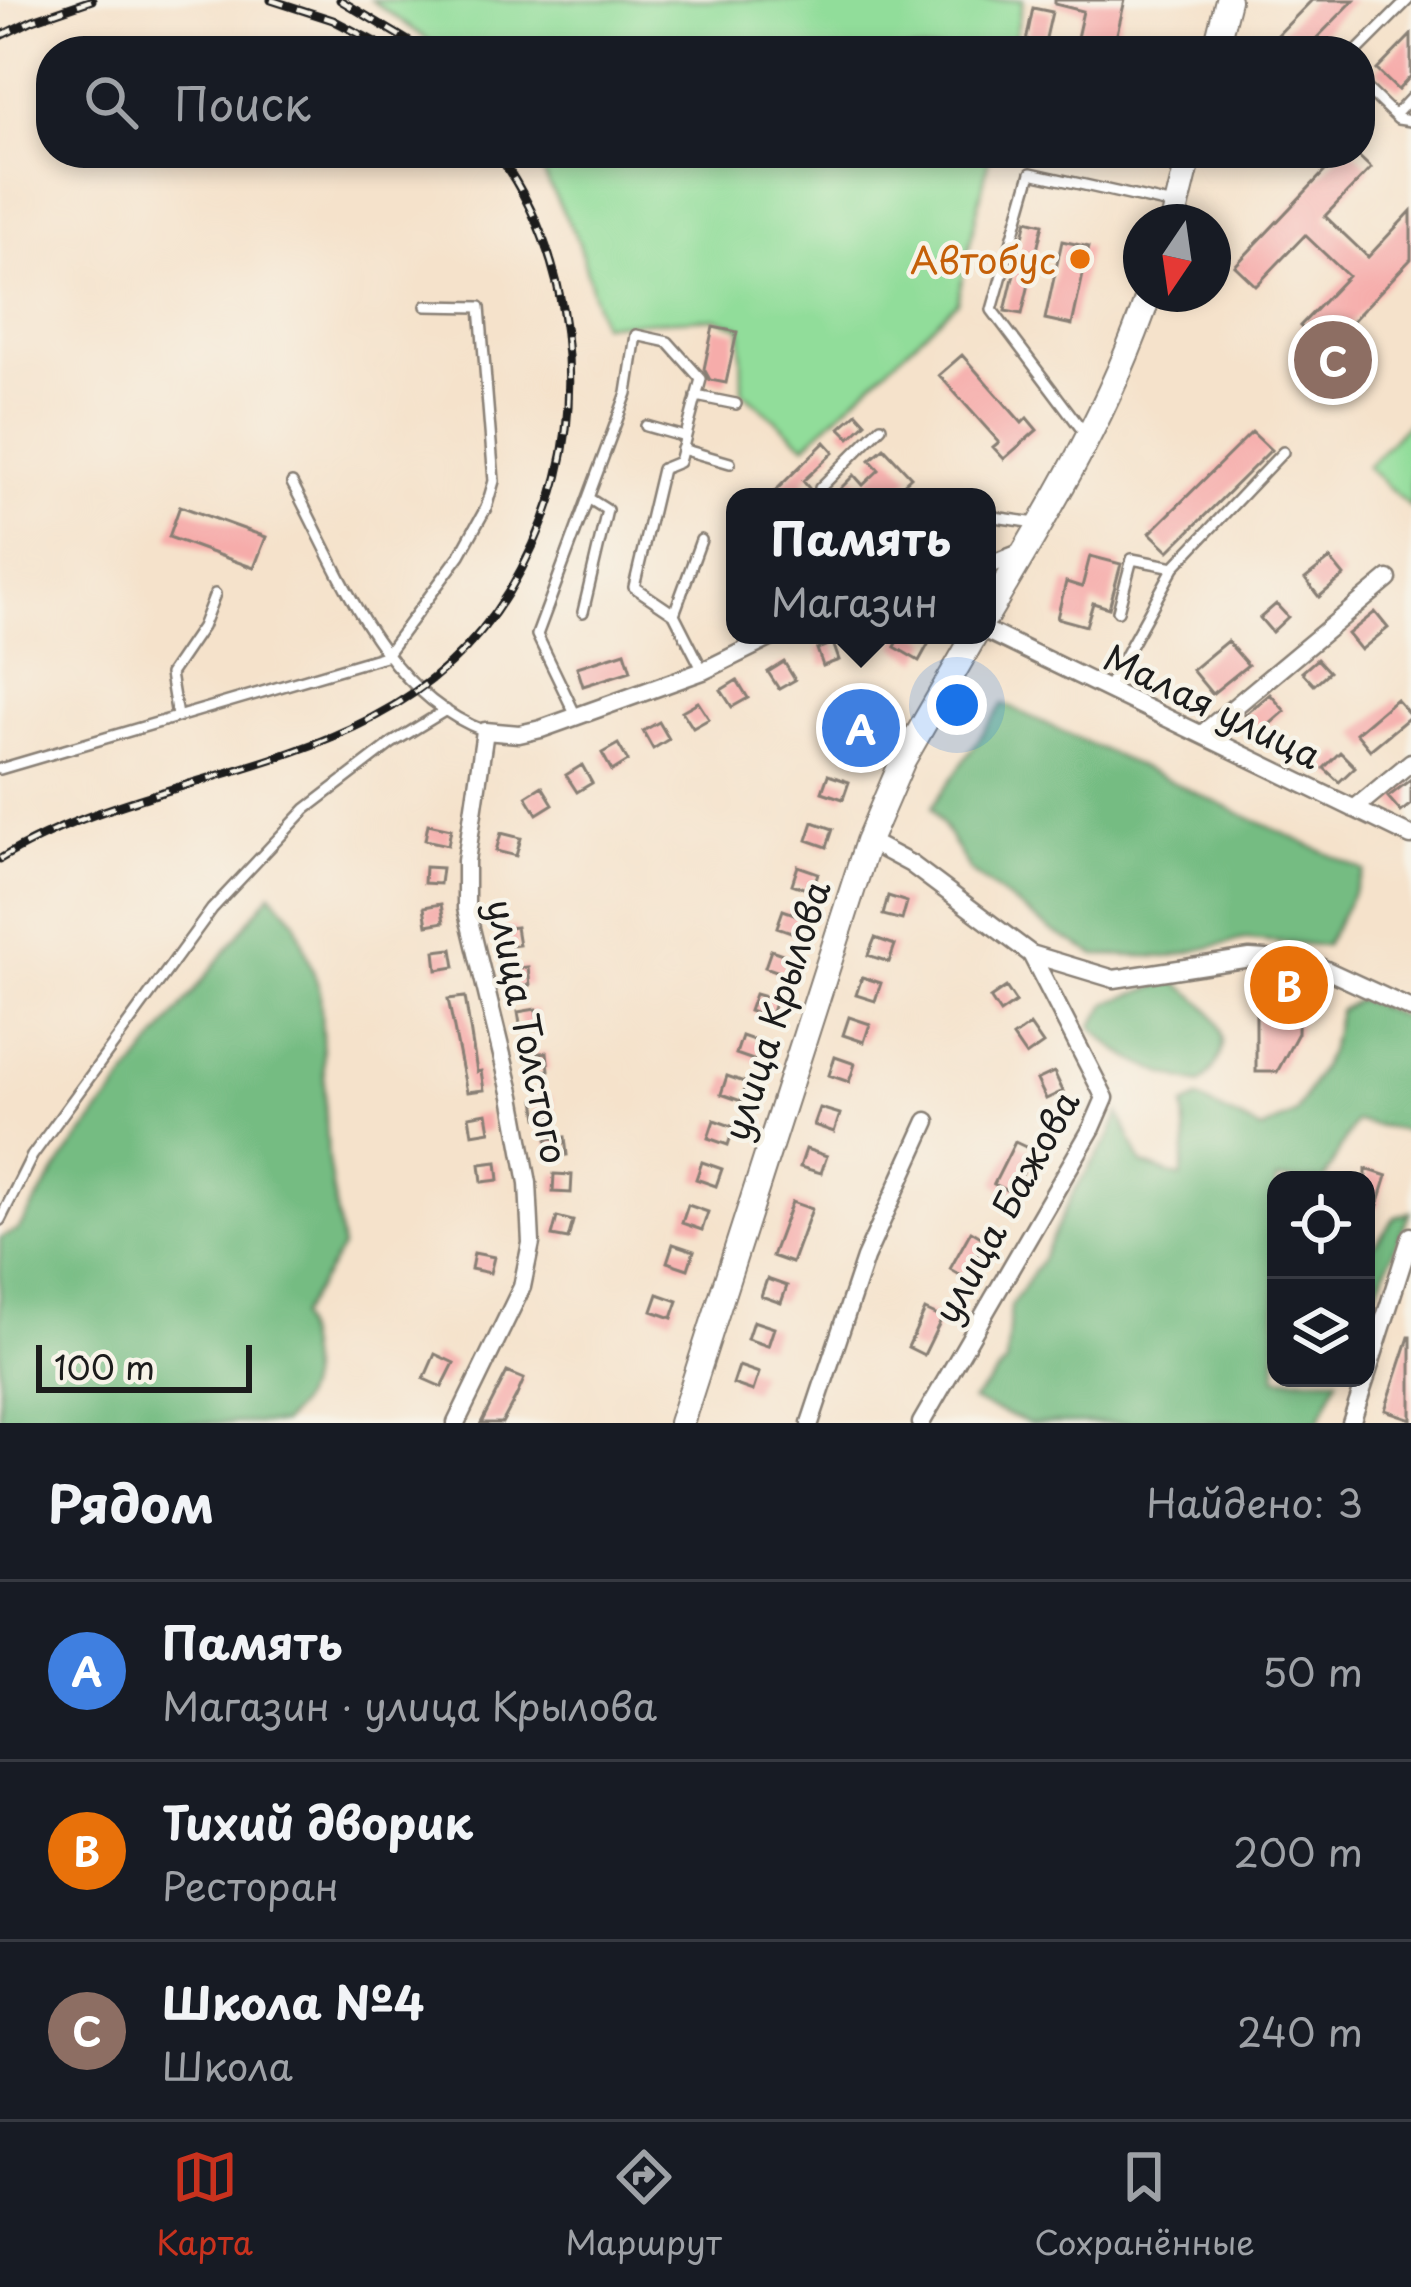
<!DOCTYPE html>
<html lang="ru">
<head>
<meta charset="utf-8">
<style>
  :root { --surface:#171b24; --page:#20242c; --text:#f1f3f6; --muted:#9ea1a6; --line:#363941; --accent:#c8321e }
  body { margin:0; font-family:"Playpen Sans",sans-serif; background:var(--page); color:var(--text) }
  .controls { position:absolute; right:36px; bottom:36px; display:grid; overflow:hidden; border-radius:24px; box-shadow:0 6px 18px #0003 }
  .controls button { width:108px; height:108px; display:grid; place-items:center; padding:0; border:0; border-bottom:3px solid var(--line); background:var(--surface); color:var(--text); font:60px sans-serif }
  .compass { position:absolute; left:1123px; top:204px; width:108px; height:108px; border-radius:50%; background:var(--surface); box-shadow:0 6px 18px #0003; rotate:193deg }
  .scale { position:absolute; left:36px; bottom:30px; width:216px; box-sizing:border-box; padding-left:12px; border:6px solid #1c1c1c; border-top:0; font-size:33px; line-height:42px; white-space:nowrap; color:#1c1c1c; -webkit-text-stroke:9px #f7f3e8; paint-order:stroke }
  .you { position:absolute; left:957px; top:705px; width:42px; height:42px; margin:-30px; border:9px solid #fff; border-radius:50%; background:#1a73e8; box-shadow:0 0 0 18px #1a73e833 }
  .badge { display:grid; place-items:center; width:78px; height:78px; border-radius:50%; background:var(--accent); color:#fff; font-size:39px; font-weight:700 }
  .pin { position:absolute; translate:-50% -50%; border:6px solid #fff; box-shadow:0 3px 12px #0006 }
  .popup { position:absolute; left:726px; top:488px; width:270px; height:156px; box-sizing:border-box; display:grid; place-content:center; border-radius:24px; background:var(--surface); filter:drop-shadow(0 3px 9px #0005); font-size:39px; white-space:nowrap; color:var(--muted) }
  .popup b { font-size:45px; color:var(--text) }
  .popup::after { content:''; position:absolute; left:50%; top:100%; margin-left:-24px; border:24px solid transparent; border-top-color:var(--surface) }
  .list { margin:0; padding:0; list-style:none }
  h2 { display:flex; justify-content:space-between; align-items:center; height:156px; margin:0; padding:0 48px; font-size:51px }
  h2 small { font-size:39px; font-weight:400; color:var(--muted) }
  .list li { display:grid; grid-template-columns:78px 1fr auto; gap:36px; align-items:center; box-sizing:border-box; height:180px; padding:0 48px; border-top:3px solid var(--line) }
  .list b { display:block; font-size:45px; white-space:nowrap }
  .list p { margin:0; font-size:39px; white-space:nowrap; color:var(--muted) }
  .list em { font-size:39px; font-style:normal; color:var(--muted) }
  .icon { flex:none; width:66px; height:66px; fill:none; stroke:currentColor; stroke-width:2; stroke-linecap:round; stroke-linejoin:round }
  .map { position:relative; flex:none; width:1411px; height:1423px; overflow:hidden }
  .search { position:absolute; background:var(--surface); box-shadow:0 6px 18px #0003; left:36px; right:36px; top:36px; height:132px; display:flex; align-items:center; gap:30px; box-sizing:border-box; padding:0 42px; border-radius:48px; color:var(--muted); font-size:45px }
  .sheet { height:696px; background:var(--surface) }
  nav { display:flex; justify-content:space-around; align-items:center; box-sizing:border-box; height:168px; border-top:3px solid var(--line); background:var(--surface); font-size:33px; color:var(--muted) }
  nav a { display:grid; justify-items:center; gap:6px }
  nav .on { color:var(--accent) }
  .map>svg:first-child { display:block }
</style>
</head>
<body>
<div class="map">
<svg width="1411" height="1423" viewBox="0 0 1411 1423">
  <rect width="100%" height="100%" fill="#f7f3e8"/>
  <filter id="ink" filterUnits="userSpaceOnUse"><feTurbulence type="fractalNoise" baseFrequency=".00833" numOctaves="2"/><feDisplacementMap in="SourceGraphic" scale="24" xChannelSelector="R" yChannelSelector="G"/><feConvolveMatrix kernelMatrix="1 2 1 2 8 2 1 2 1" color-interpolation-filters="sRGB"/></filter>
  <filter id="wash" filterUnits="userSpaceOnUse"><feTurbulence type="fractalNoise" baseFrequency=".004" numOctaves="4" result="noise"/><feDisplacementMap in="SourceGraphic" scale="48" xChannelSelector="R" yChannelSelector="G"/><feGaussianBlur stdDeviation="2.7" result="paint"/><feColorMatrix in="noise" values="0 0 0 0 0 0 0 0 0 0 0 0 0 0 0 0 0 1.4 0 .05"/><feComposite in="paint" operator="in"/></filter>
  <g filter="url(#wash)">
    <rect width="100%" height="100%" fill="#f5e2cb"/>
    <path fill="#91dd9a" stroke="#567c5b" stroke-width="3" d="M371,0H1023L1012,51H444Z
      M533,153H990L957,302L805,445L742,391L741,327L716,318L601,324L579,243Z
      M1411,420V508L1367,467Z"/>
    <path fill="#74bc82" stroke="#486c4f" stroke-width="3" d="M1003,704L1365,871L1325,946L1245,939L1169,957L1096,955L1052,931L970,871L932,807Z
      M271,893L295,920L320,991L328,1160L342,1248L299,1316C309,1359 318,1391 282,1423H0V1238L18,1230L68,1153Z
      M1172,981C1216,1006 1244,1041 1200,1084C1158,1074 1120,1060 1092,1026L1108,1003Z
      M1358,999L1411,1020V1132L1355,1121L1324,1180H1276V1378H1338L1318,1423H1029L972,1401L1006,1363L1011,1306L1042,1259L1074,1191L1111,1135L1119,1113L1142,1164L1181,1178L1186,1144L1184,1106L1198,1099L1262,1130L1296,1113L1329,1052L1339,1011Z
      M1410,1212L1366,1316V1249H1371L1395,1217Z"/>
    <g id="blocks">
      <path fill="#f6acaa" d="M1055,0H1125L1115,42L1109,41L1107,51H1074L1083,11L1055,4Z
        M1312,0H1354L1304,51H1262Z
        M1033,8L1052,12L1043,51H1024Z
        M1411,35V76L1398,90L1377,70Z
        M1342,153H1355L1371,168L1325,216L1368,257L1411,211V259L1325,350L1300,326L1348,276L1305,235L1256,286L1235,266Z
        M1027,220L1043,224L1022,314L1005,311Z
        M1062,241L1089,247L1072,325L1045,319Z
        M713,327L737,332L726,383L710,380L704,369Z
        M962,355L1022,423L1027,418L1037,430L1004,459L993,447L999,442L939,375Z
        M857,413L866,423L850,438L840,428Z
        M1252,432L1271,450L1169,551L1150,533Z
        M825,442L834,452L803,481L812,492L807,497H769Z
        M884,448L911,477L889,497H849L841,488L854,475L863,485L879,470L870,460Z
        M180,506L266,537L254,568L169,537Z
        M1090,556L1121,564L1109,608L1093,603L1086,626L1057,618L1066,582L1082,587Z
        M1330,559L1344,576L1319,597L1305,579Z
        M1276,604L1288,617L1272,632L1260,618Z
        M1375,612L1388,628L1361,650L1348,634Z
        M901,635H919L930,641L919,661L895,647Z
        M1227,641L1248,665L1212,694L1192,670Z
        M833,643L839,660L823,666L817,649Z
        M625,652L631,671L583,686L577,667Z
        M1317,659L1329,672L1314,685L1302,672Z
        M784,662L795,680L779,689L768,672Z
        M737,680L748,698L732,707L721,690Z
        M1270,694L1285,711L1261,732L1245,715Z
        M1396,699L1411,716L1370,750L1356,733Z
        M698,702L709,719L693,728L682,711Z
        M858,713L876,723L864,743L846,733Z
        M659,722L669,739L653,749L643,731Z
        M618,744L628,761L612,771L602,753Z
        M1340,752L1355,767L1339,782L1324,768Z
        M582,765L592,783L577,792L566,775Z
        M828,775L849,782L843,799L822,792Z
        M1411,779V804L1401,812L1388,797Z
        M542,786L553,804L537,814L526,796Z
        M813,822L833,829L827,847L807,840Z
        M428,824L451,829L448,845L425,840Z
        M501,833L521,838L516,856L496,851Z
        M798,866L818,873L812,891L792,884Z
        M425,867L442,868L440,884L424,883Z
        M888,896L907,902L902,920L883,915Z
        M441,904L444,922L427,925L424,907Z
        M783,910L803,917L797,934L777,927Z
        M516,927L519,945L502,947L499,929Z
        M875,938L895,945L889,962L868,955Z
        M452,949L455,967L437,970L435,951Z
        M771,950L791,957L785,974L765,967Z
        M528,967L530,985L513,987L510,969Z
        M1278,973L1299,974L1298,1033L1277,1072H1256V1011L1277,1012Z
        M862,977L881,983L875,1001L856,995Z
        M1006,987L1016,1002L1000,1013L990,998Z
        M755,994L776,1000L770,1018L749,1011Z
        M465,997L477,1072L481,1071L484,1090L467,1092L448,999Z
        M536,1009L539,1027L521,1030L518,1012Z
        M849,1017L870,1024L864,1042L843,1035Z
        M1030,1025L1043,1044L1026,1056L1013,1037Z
        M742,1036L762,1043L756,1061L736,1054Z
        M547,1052L549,1070L532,1073L529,1055Z
        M835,1057L855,1064L849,1082L829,1075Z
        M1054,1072L1063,1091L1046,1099L1037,1080Z
        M727,1076L747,1083L741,1101L721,1094Z
        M552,1097L555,1116L538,1118L535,1100Z
        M820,1108L840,1114L834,1132L814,1125Z
        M487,1113L490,1131L472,1134L469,1116Z
        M714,1120L734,1127L728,1145L708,1138Z
        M565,1137L567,1155L550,1157L547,1139Z
        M1015,1142L1034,1151L1013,1193L994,1184Z
        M806,1149L827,1156L821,1173L800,1167Z
        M497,1162L499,1180L482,1182L480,1164Z
        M702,1162L722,1169L716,1186L696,1179Z
        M1366,1169L1387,1176L1377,1208L1366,1205Z
        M554,1174L572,1175L571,1193L553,1192Z
        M792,1202L812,1209L792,1263L772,1256Z
        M688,1205L708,1212L702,1230L682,1223Z
        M557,1217L573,1221L568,1239L552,1236Z
        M971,1231L986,1240L965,1278L950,1269Z
        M673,1244L694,1251L688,1269L667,1262Z
        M474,1253L494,1257L490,1273L471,1269Z
        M767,1279L787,1286L781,1303L761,1296Z
        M658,1294L678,1301L672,1318L652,1311Z
        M925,1310L942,1318L924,1355L908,1347Z
        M753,1321L774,1328L768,1346L747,1339Z
        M1409,1337H1411V1419L1385,1410Z
        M435,1354L454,1363L442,1387L424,1379Z
        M739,1366L759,1373L753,1391L733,1384Z
        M507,1372L524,1379L516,1397L502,1423H481Z"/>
    </g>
  </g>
  <g filter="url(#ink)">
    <use href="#blocks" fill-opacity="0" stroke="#887f74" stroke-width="3"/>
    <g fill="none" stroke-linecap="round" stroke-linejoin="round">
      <defs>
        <path id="service" d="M1357,51L1408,0
          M1360,82L1398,119L1411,121
          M1395,115L1411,98
          M696,396L736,404
          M646,426L685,437
          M1086,435L992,310L1031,173L1174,205
          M682,449L730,463
          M292,483C340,572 382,693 485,731
          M823,497L820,488L881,427
          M987,516L1036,523
          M1118,611L1132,559L1174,567
          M583,612L607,510L588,498
          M674,614L701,540
          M1106,690L1174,567L1283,452
          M177,716L170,674L202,627L215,594
          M576,716L537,635L627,393L636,335L668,342L701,379L679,462L662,469L634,587L674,614L703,671
          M0,769L385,656L460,555L486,508L494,481L480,307L426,306
          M0,1220L32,1156L212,909L306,809L392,743L446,710"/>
        <path id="minor" d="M987,566L1025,551
          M987,631L1411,836
          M1202,734L1388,579
          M1354,809L1411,762
          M868,841L911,864L1031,954L1114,979L1250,958L1309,962L1411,1009
          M1366,1377L1411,1236
          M456,1423L522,1287L531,1243L528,1183L512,1096L466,908V861L485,731L519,734L541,729L703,671L776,635
          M810,1423L865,1258L927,1121
          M921,1423L1092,1128L1105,1098L1031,954
          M1351,1423L1366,1378"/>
        <path id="secondary" d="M1215,51L1228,0
          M1173,222L1190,153
          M987,615C1050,509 1109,412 1149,294
          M681,1423L868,841L903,760L975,635"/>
      </defs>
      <use href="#service" stroke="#887f74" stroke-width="14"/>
      <use href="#minor" stroke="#887f74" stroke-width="21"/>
      <use href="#secondary" stroke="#887f74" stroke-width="28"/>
      <use href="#service" stroke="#fff" stroke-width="9"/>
      <use href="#minor" stroke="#fff" stroke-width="16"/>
      <use href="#secondary" stroke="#fff" stroke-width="24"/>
      <defs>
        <path id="rail" d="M271,0L333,20L392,51
          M340,0L425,51
          M0,36L33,20L92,0
          M0,859C168,757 393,781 508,593C538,543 559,489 566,430C577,333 555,233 497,153"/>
      </defs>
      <use href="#rail" stroke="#1c1c1c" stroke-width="9"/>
      <use href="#rail" stroke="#f7f3e8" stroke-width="4.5" stroke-dasharray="14" stroke-linecap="butt"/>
    </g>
  </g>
  <circle fill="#e8710a" stroke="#f7f3e8" stroke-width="4.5" cx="1080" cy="259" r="12"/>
  <g text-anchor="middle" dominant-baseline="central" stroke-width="9" stroke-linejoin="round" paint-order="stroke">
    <g font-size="36" fill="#c56008" stroke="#f7f3e8" text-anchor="end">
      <text x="1056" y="259">Автобус</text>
    </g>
    <g font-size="36" fill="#1c1c1c" stroke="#f7f3e8">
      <text transform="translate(1213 705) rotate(26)">Малая улица</text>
      <text transform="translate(775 1010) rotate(-72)">улица Крылова</text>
      <text transform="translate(529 1031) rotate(78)">улица Толстого</text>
      <text transform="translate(1005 1206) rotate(-61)">улица Бажова</text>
    </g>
  </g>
</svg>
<div class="controls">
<button><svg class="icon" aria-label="locate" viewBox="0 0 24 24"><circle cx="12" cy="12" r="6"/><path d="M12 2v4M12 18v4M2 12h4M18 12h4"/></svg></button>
<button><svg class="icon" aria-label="layers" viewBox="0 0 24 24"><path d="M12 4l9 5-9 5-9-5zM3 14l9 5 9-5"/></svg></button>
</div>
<svg class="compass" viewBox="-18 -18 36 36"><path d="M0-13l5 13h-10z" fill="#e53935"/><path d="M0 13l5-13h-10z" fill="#9ea1a6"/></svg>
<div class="scale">100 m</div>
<div class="you"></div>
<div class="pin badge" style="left:861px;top:728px;background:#3f7fe0">A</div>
<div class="popup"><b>Память</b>Магазин</div>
<div class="pin badge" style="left:1289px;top:985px;background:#e8710a">B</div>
<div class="pin badge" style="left:1333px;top:360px;background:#8d6e63">C</div>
<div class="search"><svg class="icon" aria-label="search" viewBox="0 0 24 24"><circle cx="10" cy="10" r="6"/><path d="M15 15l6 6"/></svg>Поиск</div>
</div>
<section class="sheet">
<h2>Рядом<small>Найдено: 3</small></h2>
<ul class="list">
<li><span class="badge" style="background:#3f7fe0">A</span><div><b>Память</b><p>Магазин · улица Крылова</p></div><em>50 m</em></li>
<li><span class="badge" style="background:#e8710a">B</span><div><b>Тихий дворик</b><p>Ресторан</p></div><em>200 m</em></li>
<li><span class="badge" style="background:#8d6e63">C</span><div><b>Школа №4</b><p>Школа</p></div><em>240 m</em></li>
</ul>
</section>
<nav>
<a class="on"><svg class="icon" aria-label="map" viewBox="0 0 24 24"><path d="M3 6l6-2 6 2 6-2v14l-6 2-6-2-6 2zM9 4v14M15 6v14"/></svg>Карта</a>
<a><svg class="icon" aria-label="directions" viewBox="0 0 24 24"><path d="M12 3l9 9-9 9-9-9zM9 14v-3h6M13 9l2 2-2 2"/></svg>Маршрут</a>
<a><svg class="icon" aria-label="saved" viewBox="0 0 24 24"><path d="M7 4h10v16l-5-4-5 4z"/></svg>Сохранённые</a>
</nav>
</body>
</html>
